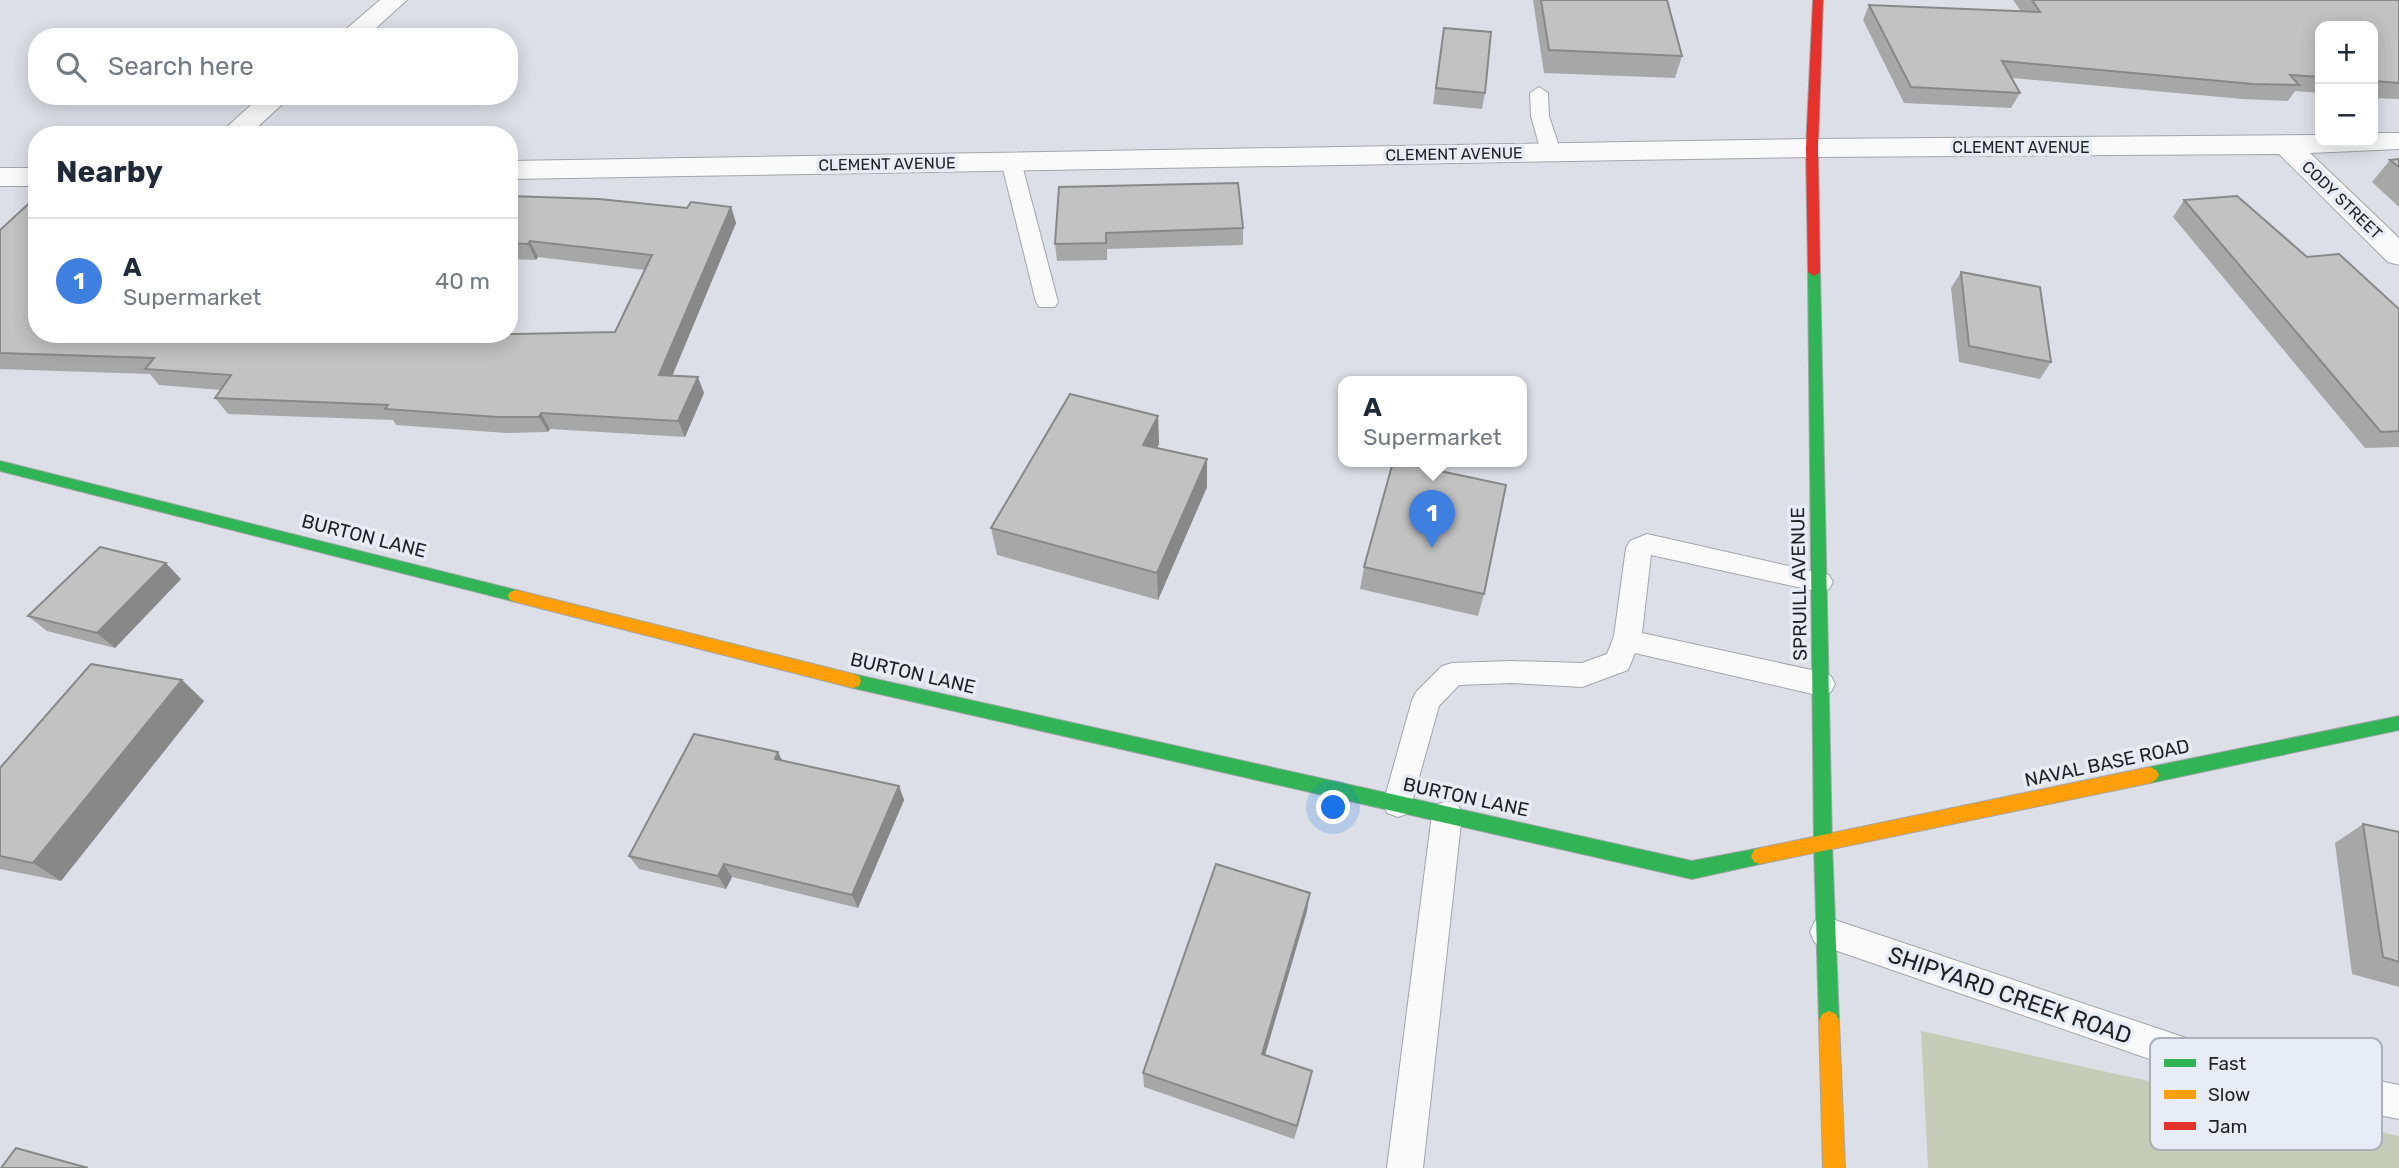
<!DOCTYPE html>
<html lang="en">
<head>
<meta charset="utf-8">
<style>
  :root { --surface:#fff; --page:#f2f2f3; --text:#1f2937; --muted:#747a83; --line:#e0e1e3; --accent:#d93025 }
  body { margin:0; font-family:Rubik,sans-serif; background:var(--page); color:var(--text) }
  .controls { position:absolute; right:21px; top:21px; display:grid; overflow:hidden; border-radius:14px; box-shadow:0 4px 18px #0003 }
  .controls button { width:63px; height:63px; display:grid; place-items:center; padding:0; border:0; border-bottom:2px solid var(--line); background:var(--surface); color:var(--text); font:35px sans-serif }
  .you { position:absolute; left:1334px; top:808px; width:24px; height:24px; margin:-18px; border:5px solid #fff; border-radius:50%; background:#1a73e8; box-shadow:0 0 0 10px #1a73e833 }
  .badge { display:grid; place-items:center; width:46px; height:46px; border-radius:50%; background:var(--accent); color:#fff; font-size:23px; font-weight:700 }
  .pin { position:absolute; translate:-50% -58px; filter:drop-shadow(0 2px 4px #0008) }
  .pin::after { content:''; position:absolute; top:37px; width:24px; height:21px; background:inherit; clip-path:polygon(0 0,100% 0,50% 100%) }
  .popup { position:absolute; left:1338px; top:376px; width:189px; height:91px; box-sizing:border-box; display:grid; place-content:center; border-radius:14px; background:var(--surface); filter:drop-shadow(0 2px 5px #0005); font-size:23px; white-space:nowrap; color:var(--muted) }
  .popup b { font-size:26px; color:var(--text) }
  .popup::after { content:''; position:absolute; left:50%; top:100%; margin-left:-14px; border:14px solid transparent; border-top-color:var(--surface) }
  .list { margin:0; padding:0; list-style:none }
  h2 { display:flex; justify-content:space-between; align-items:center; height:91px; margin:0; padding:0 28px; font-size:30px }
  h2 small { font-size:23px; font-weight:400; color:var(--muted) }
  .list li { display:grid; grid-template-columns:46px 1fr auto; gap:21px; align-items:center; box-sizing:border-box; height:126px; padding:0 28px; border-top:2px solid var(--line) }
  .list b { display:block; font-size:26px; white-space:nowrap }
  .list p { margin:0; font-size:23px; white-space:nowrap; color:var(--muted) }
  .list em { font-size:23px; font-style:normal; color:var(--muted) }
  .icon { flex:none; width:38px; height:38px; fill:none; stroke:currentColor; stroke-width:2; stroke-linecap:round; stroke-linejoin:round }
  .map { position:relative; flex:none; width:2399px; height:1168px; overflow:hidden }
  .search { position:absolute; background:var(--surface); box-shadow:0 4px 18px #0003; left:28px; top:28px; width:490px; height:77px; display:flex; align-items:center; gap:18px; box-sizing:border-box; padding:0 24px; border-radius:28px; color:var(--muted); font-size:26px }
  .panel { position:absolute; background:var(--surface); box-shadow:0 4px 18px #0003; left:28px; top:126px; width:490px; height:217px; border-radius:28px }
  .map>svg:first-child { display:block }
</style>
</head>
<body>
<div class="map">
<svg width="2399" height="1168" viewBox="0 0 2399 1168">
  <rect width="100%" height="100%" fill="#dce0e6"/>
  <path fill="#c7ccb9" d="M1921,1031L2399,1136V1168H1928Z"/>
  <g fill="none" stroke-linecap="round" stroke-linejoin="round">
    <defs>
      <path id="lane" d="M1539,87L1548,93L1549,116L1561,152L1551,158L1541,152L1531,116L1530,93Z
        M1011,155L1021,161L1058,302L1055,307H1039L1036,302L1001,161Z
        M1647,534L1829,575L1833,582L1829,589L1820,592L1651,555L1642,633L1821,672L1831,676L1835,684L1831,692L1821,696L1635,653L1628,670L1582,687L1511,683L1459,685L1439,706L1409,813L1398,817L1387,813L1383,804L1412,700L1416,692L1442,666L1452,663L1511,661L1582,663L1607,654L1614,636L1626,548L1630,541Z
        M1447,801L1458,805L1462,814L1423,1168H1387L1432,814L1436,805Z
        M1826,917L2219,1049L2399,1085V1119L2219,1083L1826,947L1815,943L1810,932L1815,921Z"/>
      <path id="street" d="M380,0H407L366,37H337Z
        M261,96H291L249,135H218Z
        M2373,133H2399V149L2310,153L2399,238V265L2388,262L2279,154L1812,157L509,179V161L1812,139L2320,135V142H2373Z
        M0,168H37V186H0Z"/>
      <path id="fast" d="M1814,268L1820,272L1832,845L1839,1021L1836,1028L1829,1031L1822,1028L1819,1021L1814,845L1808,272Z
        M0,461L516,590L522,592L524,596L522,600L516,602L0,471Z
        M853,674L1692,861L1760,848L1766,850L1769,856L1766,862L1760,864L1692,879L853,688L847,686L845,681L847,676Z
        M2399,716V730L2150,783L2144,780L2141,775L2144,770L2150,767Z"/>
      <path id="slow" d="M516,590L853,674L859,676L861,681L859,686L853,688L516,602L510,600L508,596L510,592Z
        M2150,767L2156,770L2159,775L2156,780L2150,783L1760,864L1754,862L1751,856L1754,850L1760,848Z
        M1829,1011L1836,1014L1839,1021L1845,1168H1823L1819,1021L1822,1014Z"/>
      <path id="jam" d="M1813,0H1823L1818,148L1820,272L1814,276L1808,272L1806,148Z"/>
    </defs>
    <use href="#lane" stroke="#a2a5a9" stroke-width="2"/>
    <use href="#street" stroke="#a2a5a9" stroke-width="2"/>
    <use href="#fast" stroke="#a2a5a9" stroke-width="2"/>
    <use href="#slow" stroke="#a2a5a9" stroke-width="2"/>
    <use href="#jam" stroke="#a2a5a9" stroke-width="2"/>
    <use href="#lane" fill="#fafafb" fill-rule="evenodd"/>
    <use href="#street" fill="#fafafb" fill-rule="evenodd"/>
    <use href="#fast" fill="#30b455" fill-rule="evenodd"/>
    <use href="#slow" fill="#ff9f0a" fill-rule="evenodd"/>
    <use href="#jam" fill="#e5322d" fill-rule="evenodd"/>
  </g>
  <path fill="#a7a7a8" d="M1533,0H1667L1682,56L1675,78L1544,73Z
    M2013,0H2399V99L2373,98V26H2320V93L2295,91L2288,101L2242,99L2012,78L2020,93L2011,108L1904,103L1863,20L1869,5L2021,11Z
    M1444,28L1485,93L1482,109L1433,104Z
    M2399,159V207L2372,182L2390,160Z
    M1059,187L1243,228V245L1107,249V260L1057,261L1055,244Z
    M509,196L687,208L731,207L736,223L672,375L704,393L685,437L550,429L548,432L506,433L396,425L393,420L228,414L215,398L221,390L159,385L150,374L0,369V230L37,334H509L615,332L645,270L538,257L536,260L509,259Z
    M2184,200L2307,257L2399,309V447L2365,448L2173,217Z
    M1961,272L2051,362L2040,379L1959,362L1951,288Z
    M1158,416L1159,444L1157,448L1207,459V487L1158,600L997,555L991,528Z
    M1364,567L1484,594L1478,616L1360,589Z
    M181,579L115,648L47,631L28,616Z
    M182,680L204,701L61,881L0,869V768Z
    M783,761L899,786L904,800L858,908L732,877L726,889L639,869L629,856Z
    M2363,824L2399,832V987L2352,974L2335,843Z
    M1307,911L1265,1055L1309,1086L1294,1139L1144,1087L1143,1073Z"/>
  <path fill="#888" d="M731,207L736,223L666,391L659,375Z
    M530,241L538,257L536,260L528,244Z
    M698,377L704,393L685,437L678,421Z
    M541,413L550,429L548,432L539,417Z
    M1158,416L1159,444L1145,472L1143,445Z
    M1207,459V487L1158,600L1157,573Z
    M166,563L181,579L115,648L97,633Z
    M182,680L204,701L61,881L33,863Z
    M778,752L785,766L775,759Z
    M899,786L904,800L858,908L852,895Z
    M724,864L732,877L726,889L718,876Z
    M1310,893L1307,911L1261,1069L1262,1054Z
    M1312,1071L1309,1086L1294,1139L1297,1126Z"/>
  <path fill="#c2c2c3" stroke="#888" stroke-width="2" d="M1541,0H1667L1682,56L1549,50Z
    M2032,0H2399V83L2373,81V26H2320V77L2290,75L2299,85L2253,84L2002,61L2020,93L1911,87L1869,5L2040,12Z
    M1444,28L1491,32L1485,93L1436,88Z
    M2399,159V167L2390,160Z
    M1238,183L1243,228L1106,233V243L1055,244L1059,187Z
    M37,196V334H515L615,332L652,255L530,241L528,244L509,243V196L599,199L687,208L691,202L731,207L659,375L698,377L678,421L541,413L539,417H497L385,409L388,405L215,398L231,375L145,369L154,358L0,353V230Z
    M2237,196L2307,257L2339,254L2399,309V431L2381,432L2184,200Z
    M1961,272L2040,287L2051,362L1969,346Z
    M1070,394L1158,416L1143,445L1207,459L1157,573L991,528Z
    M1393,462H1398L1506,485L1484,594L1364,567Z
    M100,547L166,563L97,633L28,616Z
    M91,664L182,680L33,863L0,856V768Z
    M694,734L778,752L775,759L899,786L852,895L724,864L718,876L629,856Z
    M2363,824L2399,832V962L2383,957Z
    M1216,864L1310,893L1262,1054L1312,1071L1297,1126L1143,1073Z
    M16,1148L88,1168H1Z"/>
  <g text-anchor="middle" dominant-baseline="central" stroke-width="7" stroke-linejoin="round" paint-order="stroke">
    <g font-size="16" fill="#1f2125" stroke="#e7ecf7">
      <text x="2021" y="147">CLEMENT AVENUE</text>
      <text transform="translate(1454 154) rotate(-1)">CLEMENT AVENUE</text>
      <text transform="translate(887 164) rotate(-1)">CLEMENT AVENUE</text>
      <text transform="translate(2342 200) rotate(44)">CODY STREET</text>
    </g>
    <g font-size="19" fill="#1f2125" stroke="#e7ecf7">
      <text transform="translate(364 536) rotate(14)">BURTON LANE</text>
      <text transform="translate(1799 584) rotate(-91)">SPRUILL AVENUE</text>
      <text transform="translate(913 673) rotate(13)">BURTON LANE</text>
      <text transform="translate(2107 763) rotate(-12)">NAVAL BASE ROAD</text>
      <text transform="translate(1466 797) rotate(12)">BURTON LANE</text>
    </g>
    <g font-size="23" fill="#1f2125" stroke="#e7ecf7">
      <text transform="translate(2010 995) rotate(19)">SHIPYARD CREEK ROAD</text>
    </g>
  </g>
  <rect x="2150" y="1038" width="232" height="112" rx="10" fill="#e7ecf7" stroke="#abafb8" stroke-width="2"/>
  <rect x="2164" y="1059" width="32" height="8" fill="#30b455"/>
  <rect x="2164" y="1090" width="32" height="9" fill="#ff9f0a"/>
  <rect x="2164" y="1122" width="32" height="8" fill="#e5322d"/>
  <g font-size="19" fill="#1f2125">
    <text x="2208" y="1070">Fast</text>
    <text x="2208" y="1101">Slow</text>
    <text x="2208" y="1133">Jam</text>
  </g>
</svg>
<div class="controls">
<button>+</button>
<button>−</button>
</div>
<div class="you"></div>
<div class="pin badge" style="left:1432px;top:548px;background:#3f7fe0">1</div>
<div class="popup"><b>A</b>Supermarket</div>
<div class="search"><svg class="icon" aria-label="search" viewBox="0 0 24 24"><circle cx="10" cy="10" r="6"/><path d="M15 15l6 6"/></svg>Search here</div>
<section class="panel">
<h2>Nearby<small></small></h2>
<ul class="list">
<li><span class="badge" style="background:#3f7fe0">1</span><div><b>A</b><p>Supermarket</p></div><em>40 m</em></li>
</ul>
</section>
</div>
</body>
</html>
